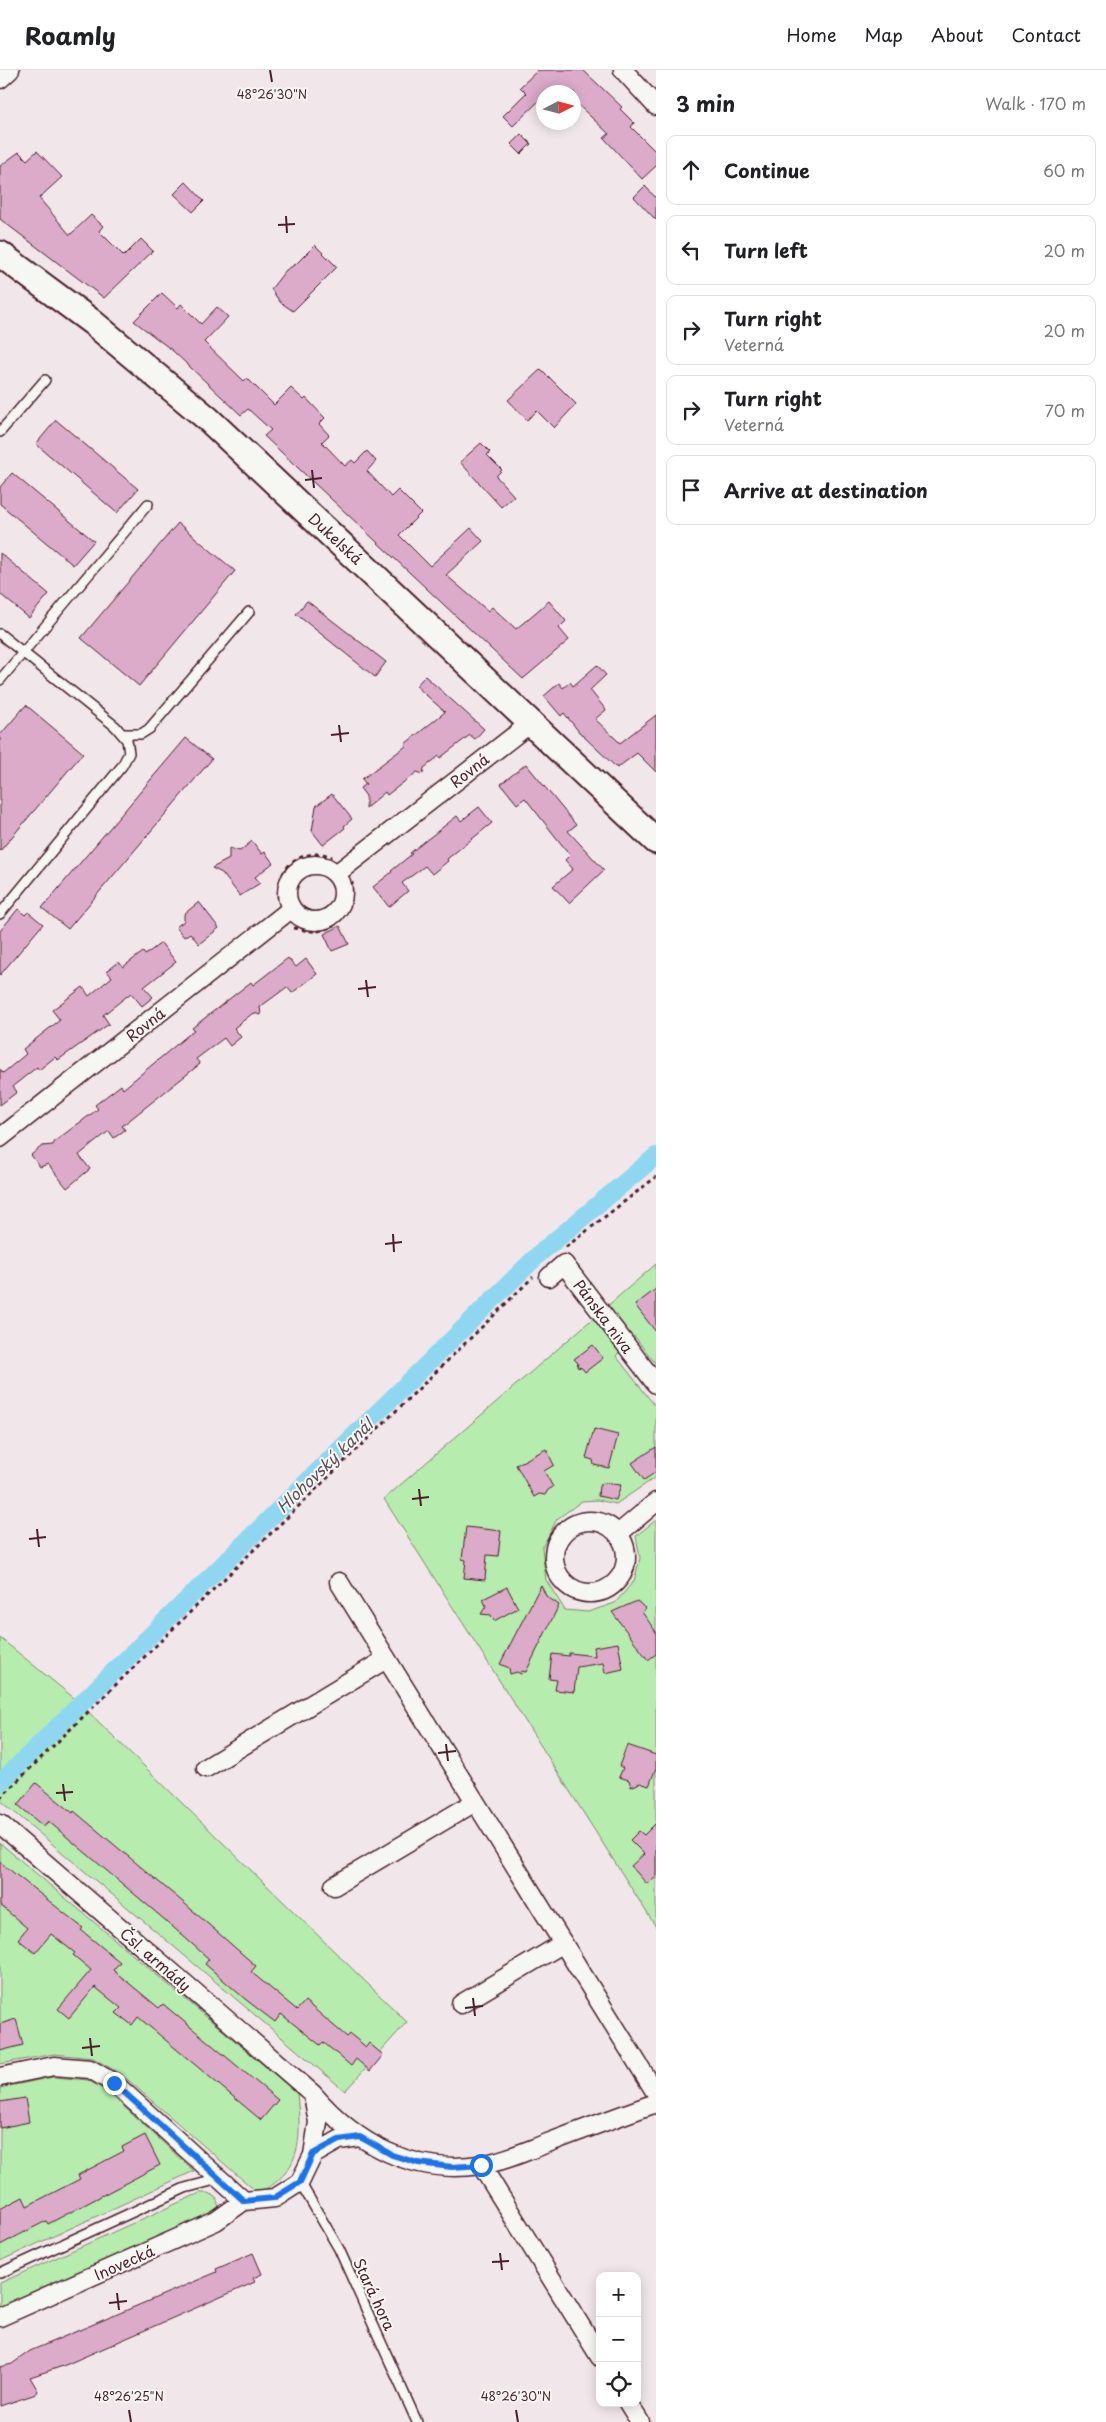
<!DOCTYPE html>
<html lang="en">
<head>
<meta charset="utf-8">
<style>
  :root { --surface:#fff; --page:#f2f2f2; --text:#202124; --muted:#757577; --line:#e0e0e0 }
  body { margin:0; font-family:"Playpen Sans",sans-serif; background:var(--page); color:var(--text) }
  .controls { position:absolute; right:15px; bottom:15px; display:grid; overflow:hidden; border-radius:10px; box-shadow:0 2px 12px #0003 }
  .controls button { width:45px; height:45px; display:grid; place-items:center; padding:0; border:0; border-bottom:1px solid var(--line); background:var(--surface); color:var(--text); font:25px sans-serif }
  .compass { position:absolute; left:536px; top:15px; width:45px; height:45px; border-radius:50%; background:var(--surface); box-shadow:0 2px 12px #0003; rotate:84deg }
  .stop { position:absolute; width:15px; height:15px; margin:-11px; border:4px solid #1a73e8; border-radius:50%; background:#fff }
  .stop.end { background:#1a73e8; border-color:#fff; box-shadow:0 1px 5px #0008 }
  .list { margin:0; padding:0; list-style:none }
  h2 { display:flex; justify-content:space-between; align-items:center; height:65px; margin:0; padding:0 20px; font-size:21px }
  h2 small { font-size:16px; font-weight:400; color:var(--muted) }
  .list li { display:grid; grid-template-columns:32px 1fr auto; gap:15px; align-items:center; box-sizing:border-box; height:70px; margin:0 10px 10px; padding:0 10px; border:1px solid var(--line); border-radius:10px }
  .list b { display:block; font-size:19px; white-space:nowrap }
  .list p { margin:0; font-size:16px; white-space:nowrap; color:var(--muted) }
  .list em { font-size:16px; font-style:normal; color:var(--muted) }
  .icon { flex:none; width:28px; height:28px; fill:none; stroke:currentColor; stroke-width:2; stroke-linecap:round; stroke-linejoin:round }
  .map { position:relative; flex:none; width:656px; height:2352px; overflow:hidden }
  header { display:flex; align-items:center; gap:30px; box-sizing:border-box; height:70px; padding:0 25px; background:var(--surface); border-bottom:1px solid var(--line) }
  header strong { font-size:24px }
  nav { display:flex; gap:28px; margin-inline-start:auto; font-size:18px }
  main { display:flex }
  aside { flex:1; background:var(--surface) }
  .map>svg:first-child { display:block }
</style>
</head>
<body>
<header>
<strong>Roamly</strong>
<nav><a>Home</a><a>Map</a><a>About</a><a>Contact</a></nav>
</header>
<main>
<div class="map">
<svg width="656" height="2352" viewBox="0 0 656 2352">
  <rect width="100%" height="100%" fill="#f1e7ea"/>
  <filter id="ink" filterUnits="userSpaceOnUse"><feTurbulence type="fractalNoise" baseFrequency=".02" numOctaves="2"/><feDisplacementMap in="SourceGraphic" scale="10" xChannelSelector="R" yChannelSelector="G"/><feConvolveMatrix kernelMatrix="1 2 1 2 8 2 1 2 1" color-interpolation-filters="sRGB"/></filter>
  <g filter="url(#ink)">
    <path fill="#b6ecae" stroke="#80866c" d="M656,1194V1294L634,1266L616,1286L656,1337V1407L616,1434L598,1430L582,1431L557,1449L542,1478L546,1510L565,1540L588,1542L615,1533L634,1511L640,1488L636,1466L656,1450V1857L384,1429Z
      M0,1568L74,1628L407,1952L345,2021L0,1730Z
      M0,1773L297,2023C301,2067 304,2101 258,2123L121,2004L93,1988L54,1984L0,1994Z
      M53,2007L88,2010L109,2023L194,2101L0,2191V2018Z
      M200,2123H208L216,2127L219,2137L215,2143L0,2239V2213Z"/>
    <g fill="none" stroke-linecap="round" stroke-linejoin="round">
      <path stroke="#8fd7f0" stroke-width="18" d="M0,1713L539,1184L656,1086"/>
    </g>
    <path fill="#dcabca" stroke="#4a1f2b" d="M538,0H583L622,37L620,39L634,53L631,57L656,82V96L642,109L604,68L609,64L574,31V22H544V26L513,56L503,46L526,23L520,17Z
      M521,64L531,74L521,84L511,74Z
      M37,81L62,107L39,128L70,165L91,145L103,156L99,161L124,186L141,169L153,181L104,228L0,149V96L19,82L27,90Z
      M186,112L204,131L193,142L174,124Z
      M645,116L656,128V150L634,127Z
      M315,175L337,197L293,241L280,232L271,219L286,200L296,194Z
      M162,223L178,238L181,234L201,254L217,237L228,247L204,272L244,311L247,308L274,335L291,318L304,330L306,328L325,348L319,354L329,365L322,372L345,396L352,390L355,393L367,381L376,391L367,401L391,427L398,420L421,443L399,465L430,496L471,458L483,471L446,505L488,541L492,537L516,559L549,531L566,551L559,558L569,570L523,609L264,366L271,360L248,339L241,345L173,281L134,251Z
      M541,299L576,334L554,358L537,341L527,350L508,330Z
      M56,350L138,419L117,443L36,374Z
      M481,373L490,382L487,385L502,400L496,406L514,426L501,437L460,392Z
      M12,403L94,471L73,495L0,434V417Z
      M178,453L235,501L139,616L81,568Z
      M0,483L49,524L29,548L0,524Z
      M307,531L386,592L375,607L296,544Z
      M597,595L606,605L590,620L606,640L595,649L620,673L656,645V702L637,683L617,698L580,663L564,643L561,646L544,626L559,613L563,618L570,612L573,616Z
      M425,606L484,659L475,669L470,665L440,688L439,686L424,698L423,704L417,702L387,725L385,722L366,738V726L360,718L366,714L362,709L406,676L405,674L445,642L416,616Z
      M26,635L83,683L0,781V665Z
      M186,668L212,689L68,859L42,838Z
      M526,694L576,755L568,761L604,800L569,833L553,816L573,799L565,790L570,785L525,728L517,734L501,714Z
      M332,724L352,749L344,756L345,758L323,775L312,761L316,736Z
      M479,737L492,753L447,789L448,791L432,804L425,796L402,813L408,821L389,837L373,817L392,802L391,801L412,784L410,783L457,746L461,751Z
      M252,771L262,784L265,782L273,793L255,807L260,813L240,826L222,803L212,798L229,789V778L240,781Z
      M199,832L219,858L199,874L190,863L184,867L176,857L184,851V844Z
      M18,839L25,845L28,842L43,854L0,905V861Z
      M340,856L349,874L332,881L324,864Z
      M161,873L176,892L144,917L153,927L142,936L131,923L103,945L109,954L58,990L55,987L39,1000L37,997L13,1016L17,1022L0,1035V999L3,1003L26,984L23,979L60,950L52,940L83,917L89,926L112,907L107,901L119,892L123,897L143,882L145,885Z
      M288,888L296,897L306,889L317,904L292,923L287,917L260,937L261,945L253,943L234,958L241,967L230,976L224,968L196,989L200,994L122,1056L125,1060L114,1068L109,1061L79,1085L90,1099L67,1118L48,1094L40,1097L31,1085L42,1076L53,1075L55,1071L98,1039L95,1035L121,1015L123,1019L194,960L192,958L251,912L253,915Z
      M656,1219V1262L635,1235Z
      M593,1275L603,1288L585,1302L582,1298L577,1297L578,1293L574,1289Z
      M594,1359L618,1365L609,1398L594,1395L593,1390L586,1388Z
      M656,1377V1402L644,1410L632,1393Z
      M546,1379L554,1395L544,1401L553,1417L548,1420L545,1425L539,1424L534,1427L516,1395Z
      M603,1413L621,1415L616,1430L598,1426L599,1416Z
      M466,1457L501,1461L498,1486L487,1485L485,1510L464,1508L466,1490L462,1489Z
      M541,1515L546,1526L559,1535L526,1602L522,1601L521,1604L517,1602L510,1604L509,1598L500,1594Z
      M507,1517L518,1538L494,1551L491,1545L481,1544L486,1536L483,1529Z
      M637,1531L646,1539L642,1542L656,1562V1584L648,1590L612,1542Z
      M618,1573L623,1599L605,1603L603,1593L577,1597L574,1622L555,1620L557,1610L549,1609L552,1584L569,1586V1583L595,1586L594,1577Z
      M627,1675L656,1685V1698L649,1716L640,1713L631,1717L629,1710L619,1707L623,1698L619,1696Z
      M36,1713L73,1743L74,1741L184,1833L256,1896L251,1902L297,1940L305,1931L347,1967L350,1964L366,1977L369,1973L383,1985L370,2001L356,1989L351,1996L323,1972L320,1975L281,1944L275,1952L245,1929L205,1894L209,1889L165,1850L48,1751L44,1757L18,1735Z
      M656,1753V1806L647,1814L631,1796L644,1784L630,1770L639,1761L644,1765Z
      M0,1792L83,1858L81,1860L120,1892L113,1900L159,1938L163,1934L278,2030L261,2050L138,1947L132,1955L116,1943L121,1938L95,1917L69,1948L58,1939L91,1900L73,1885L75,1883L51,1864L35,1883L18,1869L27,1858L0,1835Z
      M16,1949L23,1975L0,1981V1954Z
      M25,2028L29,2052L0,2058V2032Z
      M145,2065L160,2095L48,2154L46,2151L0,2175V2139L23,2127L27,2136L80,2109L78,2105L124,2081L122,2077Z
      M253,2183L262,2204L253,2208L255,2212L63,2296L30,2307L38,2321L36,2324L0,2336V2297L12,2294L30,2281L217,2202L216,2199Z"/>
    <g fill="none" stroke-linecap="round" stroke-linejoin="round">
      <defs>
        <path id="lane" d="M0,362L45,310
          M0,564L115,656L127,670L129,683L122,696L0,844
          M0,610L148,434
          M122,664H141L149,659L249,542
          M300,2112L339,2179L417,2352
          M0,2203L185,2118L219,2109"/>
        <path id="street" d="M623,0L656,36
          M0,9L10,0
          M287 823a28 28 0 1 1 56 0a28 28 0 1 1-56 0Z
          M336,804L532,652
          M0,1068L291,839
          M549,1207L564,1194L656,1314
          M554 1487a36 36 0 1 1 72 0a36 36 0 1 1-72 0Z
          M618,1464L656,1432
          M339,1512L656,2023
          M206,1698L386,1589
          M0,1754L313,2024C356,2074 412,2105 480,2095C502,2092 524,2082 545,2074C582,2060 619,2046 656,2033
          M334,1816L475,1732
          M461,1934L562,1874
          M0,2007L54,1996L90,1999L114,2013L244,2131L275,2128L300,2112L313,2085L318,2052L313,2025
          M313,2085L339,2070L360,2067
          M481,2095L600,2287
          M0,2247L216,2151L244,2131
          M628,2333L640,2352"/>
        <path id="secondary" d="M0,184L92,252L208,349L656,771"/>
      </defs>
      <use href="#lane" stroke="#4a1f2b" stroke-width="12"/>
      <use href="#street" stroke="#4a1f2b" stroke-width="21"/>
      <use href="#secondary" stroke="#4a1f2b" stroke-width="29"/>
      <path stroke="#4a1f2b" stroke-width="3" stroke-dasharray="4 4" stroke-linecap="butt" d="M278,828C279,820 279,811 283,804C291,787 315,779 332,787
        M294,858C302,859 310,862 318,861C344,856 353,836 352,812
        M566,1177L656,1107
        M0,1728L533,1207"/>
      <use href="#lane" stroke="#f6f6f2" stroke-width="9"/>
      <use href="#street" stroke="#f6f6f2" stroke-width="18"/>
      <use href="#secondary" stroke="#f6f6f2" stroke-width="25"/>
    </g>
  </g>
  <g fill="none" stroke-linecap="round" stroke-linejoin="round" filter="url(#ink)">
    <path stroke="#1a73e8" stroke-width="6" d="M114,2013L244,2131L274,2128L300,2112L313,2084L339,2070L360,2067L392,2085L418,2093L452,2097L481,2095"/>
  </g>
  <path fill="none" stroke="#4a1f2b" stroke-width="2" d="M270,0L272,12M286,146L287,163M278,155L295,154M312,400L314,418M305,410L322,408M339,655L341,672M331,665L349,663M366,910L368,927M358,919L376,917M393,1164L394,1182M385,1174L402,1172M419,1419L421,1436M412,1429L429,1427M37,1459L39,1477M29,1469L46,1467M446,1674L448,1691M438,1683L456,1681M63,1714L65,1731M56,1723L73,1722M473,1928L475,1946M465,1938L483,1936M90,1968L92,1986M82,1978L100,1976M500,2183L502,2200M492,2192L509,2191M117,2223L119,2240M109,2233L127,2231M129,2340L131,2352M516,2340L518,2352"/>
  <g text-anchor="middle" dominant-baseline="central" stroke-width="4" stroke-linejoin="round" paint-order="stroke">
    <g font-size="15" fill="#4a1f2b" stroke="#f6f6f2">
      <text transform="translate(336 468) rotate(43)">Dukelská</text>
      <text transform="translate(469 700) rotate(-38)">Rovná</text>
      <text transform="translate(145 954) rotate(-38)">Rovná</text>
      <text transform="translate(604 1246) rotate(53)">Pánska niva</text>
      <text transform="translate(156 1889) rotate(41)">Čsl. armády</text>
      <text transform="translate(124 2192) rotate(-24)">Inovecká</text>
      <text transform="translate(375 2224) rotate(65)">Stará hora</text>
    </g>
    <g font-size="16" font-style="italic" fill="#5b4d5c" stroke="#f6f6f2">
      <text transform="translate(324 1395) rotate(-44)">Hlohovský kanál</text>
    </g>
  </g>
  <g font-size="12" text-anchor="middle" fill="#4a1f2b" stroke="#f6f6f2" stroke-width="4" stroke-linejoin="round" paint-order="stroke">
    <text x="272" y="29">48°26'30"N</text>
    <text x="129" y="2331">48°26'25"N</text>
    <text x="516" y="2331">48°26'30"N</text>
  </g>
</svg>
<div class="controls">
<button>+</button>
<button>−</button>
<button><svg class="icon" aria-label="locate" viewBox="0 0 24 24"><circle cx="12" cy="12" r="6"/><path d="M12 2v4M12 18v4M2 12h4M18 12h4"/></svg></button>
</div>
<svg class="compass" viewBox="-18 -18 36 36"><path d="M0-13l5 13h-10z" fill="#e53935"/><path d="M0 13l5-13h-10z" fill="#757577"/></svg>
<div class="stop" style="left:481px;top:2095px"></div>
<div class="stop end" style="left:114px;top:2013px"></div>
</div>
<aside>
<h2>3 min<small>Walk · 170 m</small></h2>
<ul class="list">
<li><svg class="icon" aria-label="ahead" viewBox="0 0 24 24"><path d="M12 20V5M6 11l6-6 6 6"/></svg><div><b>Continue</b></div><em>60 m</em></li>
<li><svg class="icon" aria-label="left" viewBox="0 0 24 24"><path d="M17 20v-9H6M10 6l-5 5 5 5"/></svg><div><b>Turn left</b></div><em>20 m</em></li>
<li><svg class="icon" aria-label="right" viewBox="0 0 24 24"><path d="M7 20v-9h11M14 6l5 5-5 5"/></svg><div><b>Turn right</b><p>Veterná</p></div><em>20 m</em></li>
<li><svg class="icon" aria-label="right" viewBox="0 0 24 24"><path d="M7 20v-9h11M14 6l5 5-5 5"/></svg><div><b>Turn right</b><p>Veterná</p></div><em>70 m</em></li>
<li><svg class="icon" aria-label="arrive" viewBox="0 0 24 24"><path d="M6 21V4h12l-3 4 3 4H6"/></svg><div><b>Arrive at destination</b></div></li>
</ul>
</aside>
</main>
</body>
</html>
